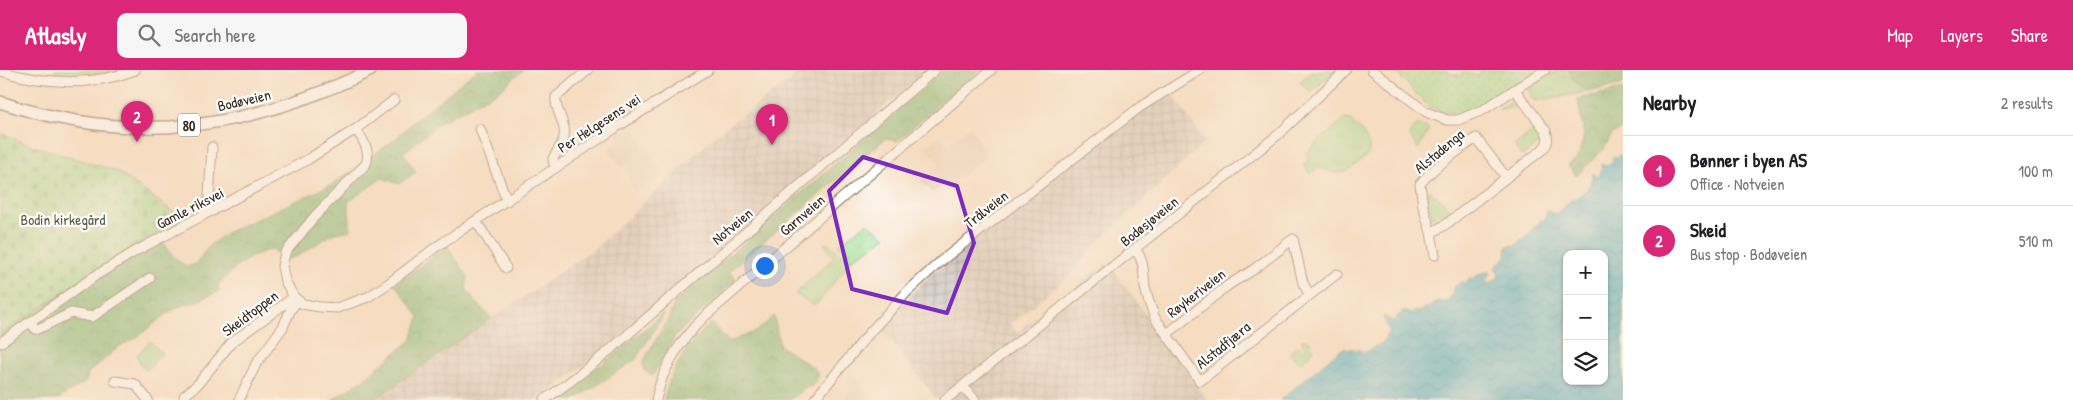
<!DOCTYPE html>
<html lang="en">
<head>
<meta charset="utf-8">
<style>
  :root { --surface:#fff; --page:#f6f6f6; --text:#202124; --muted:#757577; --line:#e0e0e0; --accent:#db2777 }
  body { margin:0; font-family:"Patrick Hand",sans-serif; background:var(--page); color:var(--text) }
  .controls { position:absolute; right:15px; bottom:15px; display:grid; overflow:hidden; border-radius:10px; box-shadow:0 1px 4px #0004 }
  .controls button { width:45px; height:45px; display:grid; place-items:center; padding:0; border:0; border-bottom:1px solid var(--line); background:var(--surface); color:var(--text); font:25px sans-serif }
  .you { position:absolute; left:764px; top:195px; width:18px; height:18px; margin:-12px; border:4px solid #fff; border-radius:50%; background:#1a73e8; box-shadow:0 0 0 8px #1a73e833 }
  .badge { display:grid; place-items:center; width:32px; height:32px; border-radius:50%; background:var(--accent); color:#fff; font-size:16px; font-weight:700 }
  .pin { position:absolute; translate:-50% -41px; filter:drop-shadow(0 1px 2px #0008) }
  .pin::after { content:''; position:absolute; top:26px; width:18px; height:15px; background:inherit; clip-path:polygon(0 0,100% 0,50% 100%) }
  .list { margin:0; padding:0; list-style:none }
  h2 { display:flex; justify-content:space-between; align-items:center; height:65px; margin:0; padding:0 20px; font-size:21px }
  h2 small { font-size:16px; font-weight:400; color:var(--muted) }
  .list li { display:grid; grid-template-columns:32px 1fr auto; gap:15px; align-items:center; box-sizing:border-box; height:70px; padding:0 20px; border-top:1px solid var(--line) }
  .list b { display:block; font-size:19px; white-space:nowrap }
  .list p { margin:0; font-size:16px; white-space:nowrap; color:var(--muted) }
  .list em { font-size:16px; font-style:normal; color:var(--muted) }
  .icon { flex:none; width:28px; height:28px; fill:none; stroke:currentColor; stroke-width:2; stroke-linecap:round; stroke-linejoin:round }
  .map { position:relative; flex:none; width:1623px; height:330px; overflow:hidden }
  header { display:flex; align-items:center; gap:30px; box-sizing:border-box; height:70px; padding:0 25px; background:var(--accent); color:#fff }
  header strong { font-size:24px }
  nav { display:flex; gap:28px; margin-inline-start:auto; font-size:18px }
  .search { width:350px; height:45px; background:var(--page); display:flex; align-items:center; gap:12px; box-sizing:border-box; padding:0 18px; border-radius:10px; color:var(--muted); font-size:19px }
  main { display:flex }
  aside { flex:1; background:var(--surface) }
  .map>svg:first-child { display:block }
</style>
</head>
<body>
<header>
<strong>Atlasly</strong>
<div class="search"><svg class="icon" aria-label="search" viewBox="0 0 24 24"><circle cx="10" cy="10" r="6"/><path d="M15 15l6 6"/></svg>Search here</div>
<nav><a>Map</a><a>Layers</a><a>Share</a></nav>
</header>
<main>
<div class="map">
<svg width="1623" height="330" viewBox="0 0 1623 330">
  <defs>
    <pattern id="industrial-grid" width="8" height="8" patternUnits="userSpaceOnUse" patternTransform="scale(1.25)"><rect width="8" height="8" fill="#cec2b9"/><path d="M0 4h8M4 0v8" fill="none" stroke="#a89e96"/></pattern>
    <pattern id="grass-tufts" width="24" height="20" patternUnits="userSpaceOnUse" patternTransform="scale(1.25)"><rect width="24" height="20" fill="#9dda8e"/><path d="M3 7l-1-3M5 7V3M7 7l1-3M15 17l-1-3M17 17v-4M19 17l1-3" fill="none" stroke="#88bb7a"/></pattern>
    <pattern id="forest-crowns" width="20" height="18" patternUnits="userSpaceOnUse" patternTransform="scale(1.25)"><rect width="20" height="18" fill="#7eba79"/><path d="M2 6a3 3 0 1 1 6 0M12 15a3 3 0 1 1 6 0" fill="none" stroke="#689763"/></pattern>
    <pattern id="cemetery-stones" width="16" height="16" patternUnits="userSpaceOnUse" patternTransform="scale(1.25)"><rect width="16" height="16" fill="#9dda8e"/><path d="M2 7V4a2 2 0 0 1 4 0v3zM10 15v-3a2 2 0 0 1 4 0v3z" fill="#88bb7a"/></pattern>
    <pattern id="garden-dots" width="8" height="8" patternUnits="userSpaceOnUse" patternTransform="scale(1.25)"><rect width="8" height="8" fill="#9dda8e"/><path d="M2 2h.1M6 6h.1" fill="none" stroke="#88bb7a" stroke-width="1.8" stroke-linecap="round"/></pattern>
    <pattern id="water-waves" width="16" height="10" patternUnits="userSpaceOnUse" patternTransform="scale(1.25)"><rect width="16" height="10" fill="#4ab1c9"/><path d="M0 5q4-4 8 0t8 0" fill="none" stroke="#3f90a3"/></pattern>
  </defs>
  <rect width="100%" height="100%" fill="#fff"/>
  <filter id="ink" filterUnits="userSpaceOnUse"><feTurbulence type="fractalNoise" baseFrequency=".02" numOctaves="2"/><feDisplacementMap in="SourceGraphic" scale="10" xChannelSelector="R" yChannelSelector="G"/><feConvolveMatrix kernelMatrix="1 2 1 2 8 2 1 2 1" color-interpolation-filters="sRGB"/></filter>
  <filter id="wash" filterUnits="userSpaceOnUse"><feTurbulence type="fractalNoise" baseFrequency=".0096" numOctaves="4" result="noise"/><feDisplacementMap in="SourceGraphic" scale="20" xChannelSelector="R" yChannelSelector="G"/><feGaussianBlur stdDeviation="1.12" result="paint"/><feColorMatrix in="noise" values="0 0 0 0 0 0 0 0 0 0 0 0 0 0 0 0 0 1.4 0 .05"/><feComposite in="paint" operator="in"/></filter>
  <g filter="url(#wash)">
    <rect width="100%" height="100%" fill="#f5dcc0"/>
    <path fill="#e5ccb3" d="M970,56L984,81L983,89L961,107L947,112L932,123L920,111L940,94L925,77L940,65L948,75Z
      M623,60L627,65L635,60L663,104L635,124L628,106L630,102L626,96L624,98L621,96L608,79L620,70L616,64Z
      M852,304L865,320L869,322L875,330H842L850,320L847,308Z"/>
    <path fill="url(#industrial-grid)" d="M799,0H928L851,64L749,155L597,286L537,330H373L597,177L719,62L787,13Z
      M1173,24L1205,72L1091,179L1070,205L1010,254L1016,262L1108,192L1207,330H937L883,261L887,249L944,191L1149,35Z"/>
    <path fill="url(#grass-tufts)" stroke="#6c8256" d="M55,0H123L66,9L55,7Z
      M1558,0H1569L1588,22L1534,31L1529,22L1530,19Z
      M1514,29L1522,35L1498,40L1513,29Z
      M1344,49L1351,50C1360,60 1373,71 1368,85L1346,102L1337,103L1318,98L1310,104L1303,94L1309,89L1306,83Z
      M1417,54L1429,59L1418,79L1409,65Z
      M1536,58L1542,66L1541,71L1522,86L1514,76Z
      M1429,120L1432,124L1441,129L1452,142L1444,148L1441,146L1436,150L1432,146L1426,126Z
      M867,153L886,167L852,189L838,175Z
      M827,173L851,191L817,234L813,235L795,224L834,187L824,174Z
      M1304,269L1310,271L1314,280L1300,293L1289,283L1298,275L1304,281L1307,280L1301,271Z
      M150,271L162,283L147,300L142,297L137,285Z"/>
    <path fill="url(#forest-crowns)" stroke="#5c724c" d="M477,0H523L500,20L442,51L403,83L416,102L399,114L382,108L348,132L351,160L332,164L296,187L286,189L272,179C250,185 234,197 218,215L220,221L195,232L180,236L165,245L136,268L120,276L88,303L86,312L56,330H0V264L138,174L163,172L175,188L187,197L195,194L210,175L226,163L333,114L394,70L412,53Z
      M944,0H980L940,32L900,69L895,71L886,68L729,201L736,210L675,266L653,305C646,304 643,299 643,292L670,245L675,232Z
      M1569,0H1623V14L1588,22L1574,11Z
      M1623,19V58L1612,64L1604,79L1576,106L1568,95L1578,88L1584,65L1578,29Z
      M447,176L468,207L466,218L473,229L492,248L373,330H332L364,309L411,270L419,247L395,214Z
      M663,243L662,248L635,290L574,330H552L613,286Z
      M774,246L780,276L814,298L819,306L812,316L804,318L790,330H664C671,298 688,275 711,253L729,272L757,261Z"/>
    <path fill="url(#cemetery-stones)" stroke="#6c8256" d="M0,63L30,75L117,101L176,144L179,150L176,154L138,174L0,264Z"/>
    <path fill="url(#garden-dots)" stroke="#6c8256" d="M1312,0L1323,2L1326,0H1335L1311,23L1300,12Z
      M1395,0H1448V3L1461,6L1462,2L1479,6L1480,0H1535C1509,18 1460,60 1428,35C1417,27 1411,17 1401,8L1402,6L1394,3Z"/>
    <path fill="url(#water-waves)" stroke="#426e74" fill-rule="evenodd" d="M1619,85L1623,86V330H1280L1340,280L1345,278L1348,280L1351,278L1356,280L1360,279V282H1366L1383,272L1389,261L1383,246L1393,251L1397,248V246L1402,244V241L1410,243L1419,241V243L1425,237L1426,239L1437,231L1446,232L1453,224L1452,220L1455,218V216L1463,211L1465,213L1467,212L1470,207L1472,209L1481,203L1491,201L1486,211L1487,214L1496,210L1499,205L1495,197L1506,186L1507,176L1517,175L1521,169C1530,166 1533,155 1540,152V150H1545L1547,140L1556,144C1560,141 1564,136 1568,133C1583,122 1589,122 1593,103L1598,107L1602,97V94L1606,96L1613,91L1612,87H1617ZM1567,184H1604V311H1567Z"/>
  </g>
  <g filter="url(#ink)">
    <g fill="none" stroke-linecap="round" stroke-linejoin="round">
      <defs>
        <path id="minor" d="M1372,0L1426,42L1447,50H1458L1483,40L1545,0
          M0,1C45,14 91,17 135,0
          M356,59C363,70 371,81 366,94L315,146L285,183L282,196L285,211L294,227L303,234L320,237L337,238L368,227L389,213L436,177L617,57L708,0
          M480,59L507,131
          M212,77L209,128L213,141
          M555,98L553,89C556,81 563,75 564,67C567,52 554,41 556,27L588,0
          M1506,107L1476,68C1457,82 1434,96 1420,114L1423,136L1431,163L1445,155L1542,80C1548,74 1549,69 1546,61L1515,20
          M476,151L506,198
          M1431,163L1435,185
          M1135,179C1145,191 1143,203 1145,217C1147,228 1151,238 1155,248L1200,311L1337,204
          M31,252L35,259H38L71,243L92,247L150,208
          M1167,264L1227,216L1253,200L1293,169L1303,213L1309,224
          M0,273L95,206L136,181L307,90L356,59L394,30
          M115,311L135,314L148,330
          M963,316L975,330
          M184,326L197,315L232,272L294,227
          M239,330L256,294L283,257L291,239L298,230
          M544,330C595,296 639,254 685,215C768,143 851,70 935,0
          M656,330C662,297 680,271 703,248L991,0
          M814,330L871,261L907,222L941,191L1140,37L1200,0
          M945,330L1279,64L1346,0"/>
        <path id="major" d="M0,32C133,76 246,61 371,0"/>
      </defs>
      <use href="#minor" stroke="#7c6857" stroke-width="11"/>
      <use href="#major" stroke="#7c6857" stroke-width="14"/>
      <use href="#minor" stroke="#fff" stroke-width="9"/>
      <use href="#major" stroke="#fff" stroke-width="11"/>
    </g>
  </g>
  <path d="M0 0H1623V330H0ZM863,87L957,116L974,173L947,243L852,219L829,121Z" fill="#f5dcc0" fill-opacity=".55" fill-rule="evenodd"/>
  <path fill="none" stroke="#7b2cbf" stroke-width="4" stroke-linejoin="round" d="M863,87L957,116L974,173L947,243L852,219L829,121Z"/>
  <g text-anchor="middle" dominant-baseline="central" stroke-width="4.5" stroke-linejoin="round" paint-order="stroke">
    <rect fill="#fff" stroke="#766a62" stroke-width="1" x="178" y="43.5" width="22" height="23" rx="4"/>
    <g font-size="14" font-weight="bold" fill="#3b2a1e">
      <text x="189" y="55">80</text>
    </g>
    <g font-size="15" fill="#3b2a1e" stroke="#fff">
      <text transform="translate(244 30) rotate(-13)">Bodøveien</text>
      <text transform="translate(599 53) rotate(-33)">Per Helgesens vei</text>
      <text transform="translate(1439 81) rotate(-40)">Alstadenga</text>
      <text transform="translate(190 138) rotate(-27)">Gamle riksvei</text>
      <text transform="translate(986 139) rotate(-38)">Trålveien</text>
      <text transform="translate(802 145) rotate(-41)">Garnveien</text>
      <text transform="translate(1149 151) rotate(-39)">Bodøsjøveien</text>
      <text transform="translate(732 156) rotate(-40)">Notveien</text>
      <text transform="translate(1196 223) rotate(-38)">Røykeriveien</text>
      <text transform="translate(250 243) rotate(-37)">Skeidtoppen</text>
      <text transform="translate(1223 275) rotate(-39)">Alstadfjæra</text>
    </g>
    <g font-size="15" fill="#585f40" stroke="#fff">
      <text x="63" y="149">Bodin kirkegård</text>
    </g>
  </g>
</svg>
<div class="controls">
<button>+</button>
<button>−</button>
<button><svg class="icon" aria-label="layers" viewBox="0 0 24 24"><path d="M12 4l9 5-9 5-9-5zM3 14l9 5 9-5"/></svg></button>
</div>
<div class="you"></div>
<div class="pin badge" style="left:772px;top:75px">1</div>
<div class="pin badge" style="left:137px;top:72px">2</div>
</div>
<aside>
<h2>Nearby<small>2 results</small></h2>
<ul class="list">
<li><span class="badge">1</span><div><b>Bønner i byen AS</b><p>Office · Notveien</p></div><em>100 m</em></li>
<li><span class="badge">2</span><div><b>Skeid</b><p>Bus stop · Bodøveien</p></div><em>510 m</em></li>
</ul>
</aside>
</main>
</body>
</html>
